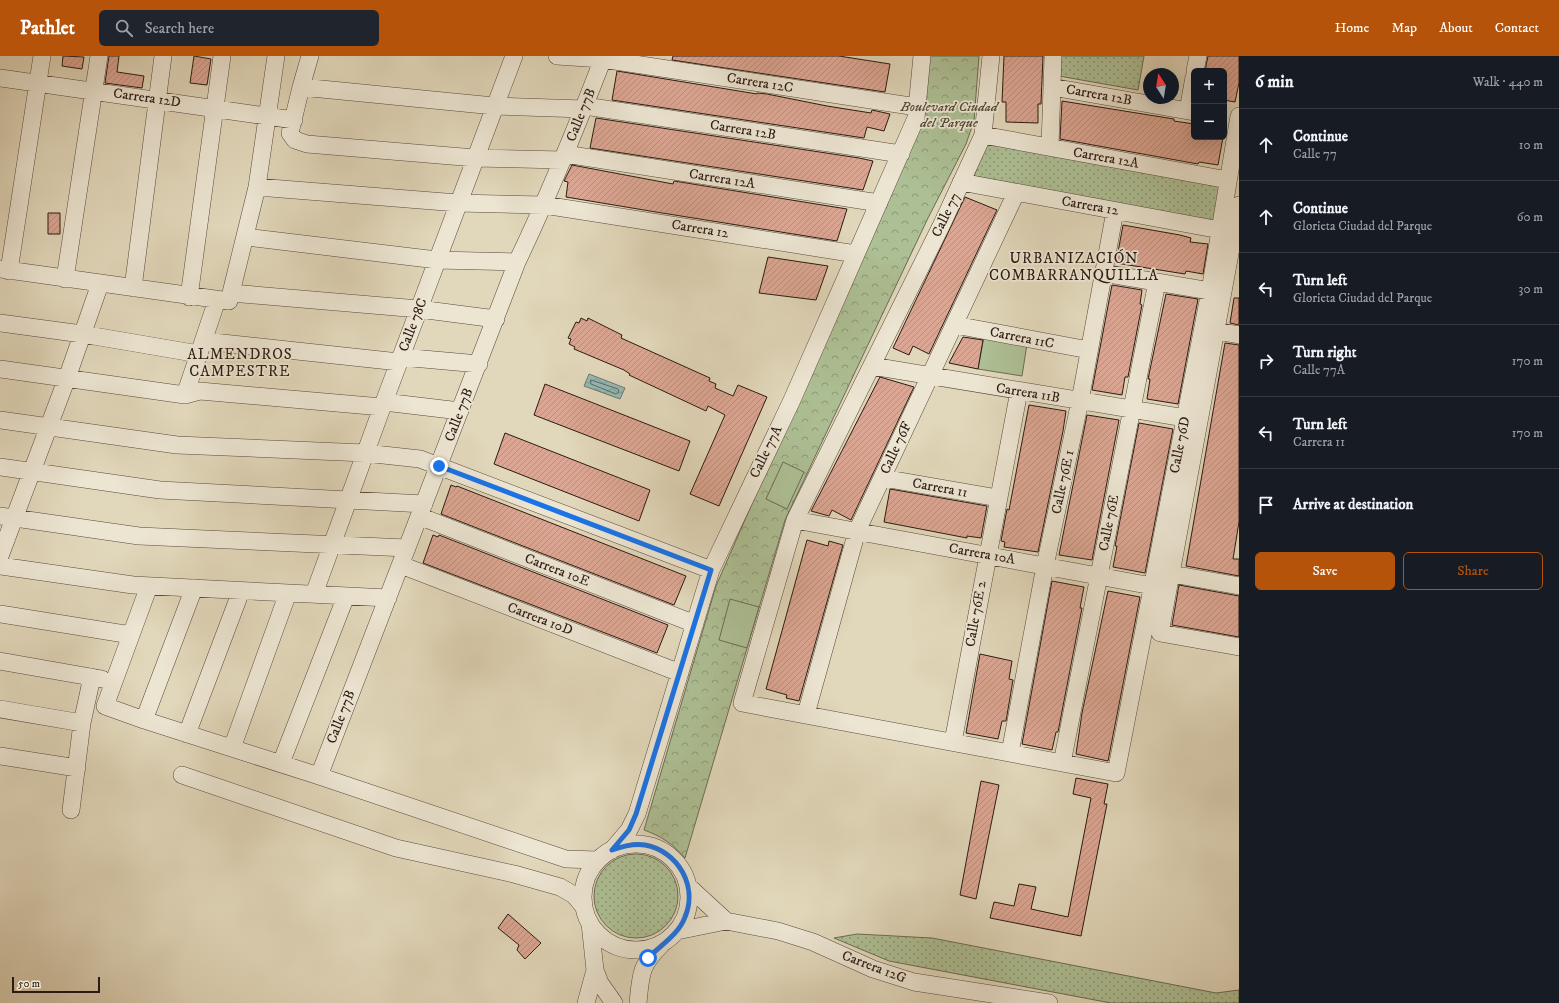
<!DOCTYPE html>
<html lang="en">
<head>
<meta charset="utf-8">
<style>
  :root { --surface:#171b24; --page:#20242c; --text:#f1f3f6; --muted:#9ea1a6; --line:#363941; --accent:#b45309 }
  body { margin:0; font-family:"IM FELL DW Pica",serif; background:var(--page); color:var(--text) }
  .controls { position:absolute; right:12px; top:12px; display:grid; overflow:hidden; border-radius:6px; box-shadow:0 4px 16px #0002 }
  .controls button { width:36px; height:36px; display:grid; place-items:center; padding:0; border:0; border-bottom:1px solid var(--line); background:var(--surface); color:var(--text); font:20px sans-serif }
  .compass { position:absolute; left:1143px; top:12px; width:36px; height:36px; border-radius:50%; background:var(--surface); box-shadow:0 4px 16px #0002; rotate:348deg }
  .scale { position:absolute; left:12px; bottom:10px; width:88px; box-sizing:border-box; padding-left:4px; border:2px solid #2c1a13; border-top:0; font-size:11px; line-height:14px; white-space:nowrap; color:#2c1a13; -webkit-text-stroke:3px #ece5d2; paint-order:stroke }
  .stop { position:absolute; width:12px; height:12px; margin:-9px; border:3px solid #1a73e8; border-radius:50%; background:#fff }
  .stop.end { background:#1a73e8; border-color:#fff; box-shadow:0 1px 4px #0008 }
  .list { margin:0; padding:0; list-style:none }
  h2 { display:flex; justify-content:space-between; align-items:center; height:52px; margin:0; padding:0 16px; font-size:17px }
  h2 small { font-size:13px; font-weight:400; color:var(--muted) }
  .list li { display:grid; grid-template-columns:26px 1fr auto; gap:12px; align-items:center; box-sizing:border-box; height:72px; padding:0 16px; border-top:1px solid var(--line) }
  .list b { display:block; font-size:15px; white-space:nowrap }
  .list p { margin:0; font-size:13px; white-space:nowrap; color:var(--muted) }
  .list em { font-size:13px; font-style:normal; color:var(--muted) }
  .actions { display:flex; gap:8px; padding:12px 16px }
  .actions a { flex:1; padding:9px 0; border:1px solid var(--accent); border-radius:6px; text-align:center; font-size:14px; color:var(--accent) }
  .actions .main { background:var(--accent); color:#fff }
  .icon { flex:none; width:22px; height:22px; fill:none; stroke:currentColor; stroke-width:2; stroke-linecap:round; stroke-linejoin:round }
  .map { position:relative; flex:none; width:1239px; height:947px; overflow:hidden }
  header { display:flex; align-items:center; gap:24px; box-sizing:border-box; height:56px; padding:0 20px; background:var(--accent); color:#fff }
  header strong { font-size:19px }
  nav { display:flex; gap:22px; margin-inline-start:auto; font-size:14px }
  .search { width:280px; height:36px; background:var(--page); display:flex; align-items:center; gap:10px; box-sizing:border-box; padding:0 14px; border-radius:6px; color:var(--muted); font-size:15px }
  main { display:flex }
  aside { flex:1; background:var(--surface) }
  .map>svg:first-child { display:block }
</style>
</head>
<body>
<header>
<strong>Pathlet</strong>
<div class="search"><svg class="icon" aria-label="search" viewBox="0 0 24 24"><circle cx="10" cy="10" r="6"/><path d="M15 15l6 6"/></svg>Search here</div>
<nav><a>Home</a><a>Map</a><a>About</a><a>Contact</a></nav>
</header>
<main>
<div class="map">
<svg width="1239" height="947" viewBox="0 0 1239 947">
  <defs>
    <pattern id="grass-dots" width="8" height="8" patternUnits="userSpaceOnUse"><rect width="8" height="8" fill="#adbf94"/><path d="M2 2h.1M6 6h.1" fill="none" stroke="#8d9a78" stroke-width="1.8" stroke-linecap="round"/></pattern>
    <pattern id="park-crowns" width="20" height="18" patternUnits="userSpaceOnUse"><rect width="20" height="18" fill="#adbf94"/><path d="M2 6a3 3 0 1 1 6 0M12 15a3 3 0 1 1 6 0" fill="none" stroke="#8d9a78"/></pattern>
    <pattern id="water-waves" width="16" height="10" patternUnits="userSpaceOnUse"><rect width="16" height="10" fill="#94b9b3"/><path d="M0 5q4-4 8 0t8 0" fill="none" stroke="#809e99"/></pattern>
    <pattern id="building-hatch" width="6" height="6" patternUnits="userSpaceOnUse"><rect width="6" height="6" fill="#dba693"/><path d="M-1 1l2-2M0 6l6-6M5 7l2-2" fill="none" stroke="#bc8e7e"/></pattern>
  </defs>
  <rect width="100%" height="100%" fill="#e1d7ba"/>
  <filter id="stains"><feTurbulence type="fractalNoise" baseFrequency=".005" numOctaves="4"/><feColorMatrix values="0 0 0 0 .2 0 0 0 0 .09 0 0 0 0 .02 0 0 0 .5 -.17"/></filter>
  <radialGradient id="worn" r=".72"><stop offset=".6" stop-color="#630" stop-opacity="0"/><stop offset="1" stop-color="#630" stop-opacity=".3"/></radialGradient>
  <path fill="url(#grass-dots)" stroke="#6c6c54" d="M1060,0H1144L1138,34L1059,20Z
    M987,86L1223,129L1216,167L974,120Z
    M594 840a42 42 0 1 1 84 0a42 42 0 1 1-84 0Z
    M857,878L932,882L1216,937L1239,934V947H1111L889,905L834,882Z"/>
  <path fill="url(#park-crowns)" stroke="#6c6c54" d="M929,0H979L974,65L966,88L928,162L785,464L685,802C673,788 661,780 644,774L716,530L920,65Z"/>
  <path fill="#adbf94" stroke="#6c6c54" d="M984,280L1027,288L1022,320L978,313Z
    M783,406L804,416L787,453L766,443Z
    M730,543L759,551L747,592L719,584Z"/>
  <path fill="url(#water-waves)" stroke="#6a7973" d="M589,318L625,332L620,343L584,330Z"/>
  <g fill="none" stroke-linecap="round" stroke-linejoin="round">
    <path stroke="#606a63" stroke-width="1" d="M591,324L618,333L619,336L616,338L591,328Z"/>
  </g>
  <path fill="url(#building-hatch)" stroke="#2c1a13" d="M63,0L84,1L82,13L62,10Z
    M109,0H119L117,16L144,20L142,32L105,27Z
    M194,0L211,3L207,29L190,27Z
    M673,0H839L890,8L885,36L672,4Z
    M1004,0H1043L1041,48H1038V67L1006,66V46H1002Z
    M1208,0H1239V27L1235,46L1224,44V15H1205Z
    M617,15L757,38V37L767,38L827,50L871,57L872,54L890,58L884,75L867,71L864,82L612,44Z
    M1062,45L1174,63V65L1194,68L1192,81H1223L1218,109L1199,106L1198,108L1060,83Z
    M596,62L859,102L873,105L863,134L590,92Z
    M572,109L673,128L674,125L847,153L837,185L656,156L566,141L568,126L564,125Z
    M965,141L997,154L929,298L913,290L909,299L893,292Z
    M48,157H60V178H48Z
    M1123,169L1180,179L1191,182L1190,186L1208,188L1203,218L1186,215L1185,218L1116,207Z
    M768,201L828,210L816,244L759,237Z
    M1112,229L1142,234L1140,248L1142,249L1128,321H1125L1122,339L1092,334Z
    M1166,238L1198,243L1178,348L1147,343L1150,323H1148Z
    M1234,242H1239V269L1230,267Z
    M581,262L587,265L588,262L622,279L621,282L710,322L709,325L716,328L715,332L733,340L738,329L767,341L719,450L690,438L725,359L708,350L706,355L629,319L630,318L624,314L574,293L575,291L569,288L571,283L568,282L576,266L579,267Z
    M963,281L983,284L978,313L949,307Z
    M1225,287L1239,289V466L1233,503H1239V520L1186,510Z
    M880,321L914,331L851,464L832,454L829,460L811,455Z
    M545,328L690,385L679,415L534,359Z
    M1029,349L1066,355L1063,375L1038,496L1004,491L1005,486L1001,485L1007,453L1009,454Z
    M1087,359L1119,364L1092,504L1059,499Z
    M1139,367L1173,373L1145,517L1113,511L1117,490H1115Z
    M505,377L650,434L639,465L494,408Z
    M451,429L456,431L457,430L686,520L674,549L441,458Z
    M890,433L987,450L981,482L967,480V482L884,466Z
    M433,479L438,481L439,479L668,569L657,597L423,507Z
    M807,484L828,490L829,485L843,489L799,645L786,642L787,639L766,633Z
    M1052,525L1084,531L1080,552H1082L1058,676H1056L1052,694L1022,688Z
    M1179,529L1239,540V581L1172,569Z
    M1108,535L1140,541L1108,705L1076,698L1082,657Z
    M980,598L1012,605L1009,623L1013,624L1006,665H1002L998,683L966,677Z
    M1076,722L1108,728L1104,748H1107L1081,880L990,862L994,846L1014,850L1019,828L1036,831L1031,853L1068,861L1091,742L1073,738Z
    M981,725L999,729L976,843L960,839Z
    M508,858L541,887L525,903L517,894L519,889L498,872Z"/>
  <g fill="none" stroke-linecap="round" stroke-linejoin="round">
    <defs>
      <path id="minor" d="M310,0L301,31L290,77L295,84L307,88L475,102L563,104
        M557,0L602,3L917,51
        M991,0L983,79L943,166L795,464L742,647L1116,717L1210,235L1239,60
        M1195,15L1198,0
        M0,22L294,64
        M301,31L494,50L584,53
        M1052,31L1194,56
        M585,50L901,98
        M1188,55L1194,21
        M983,79L1228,124
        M1050,91L1053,0
        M565,98L879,147
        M961,126L1220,174
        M257,131L458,147L544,149L856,198
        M1239,149L1160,577L1239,591
        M246,181L437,204L517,206
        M0,213L229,245L257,131L276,0
        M9,215L42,0
        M1103,217L1210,235
        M65,223L99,0
        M133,232L163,0
        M231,237L419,253L496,263
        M189,241L222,0
        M0,267L82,278L199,298
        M955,269L1089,294
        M1216,275L1239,279
        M204,285L399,306
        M401,301L479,308
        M872,310L1185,362
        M0,313L185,339L200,335L382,351
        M185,339L217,244
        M384,346L460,355
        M0,364L177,389L365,397L420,403L711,514
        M0,411L160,434L424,448
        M883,422L998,442
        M0,460L139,480L407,492
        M419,460L695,568
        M795,464L1163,532
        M0,500L67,322L100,228
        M401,509L680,617
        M0,510L133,529L388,542
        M1172,518L1239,530
        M149,530L105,650L144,664L319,720L566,803L598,804
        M314,538L384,346L514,0
        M0,558L131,579
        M0,605L102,623
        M0,653L82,667
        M806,658L857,475L1016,137
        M144,664L194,532
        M187,678L241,535
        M953,686L1019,335
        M232,692L288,537
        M1010,697L1045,510L1080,345L1115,155
        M0,700L77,712
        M281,707L346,540
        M1062,707L1157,226
        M182,719L396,792L514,818L560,831L574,839L584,851
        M319,720L517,206C549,139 577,70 604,0
        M71,754L82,667L92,621
        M583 841a53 53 0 1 1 106 0a53 53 0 1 1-106 0Z
        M612,794L629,774L637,758L711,514L792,344L916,62L922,0
        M689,831L726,865
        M677,875L726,865L778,875L813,886L873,913L914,926L1049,947
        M595,914L600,927L614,947
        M586,947L595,914L590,867
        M638,947C641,917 640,910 662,888"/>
    </defs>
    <use href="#minor" stroke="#59493d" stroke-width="18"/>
    <use href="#minor" stroke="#ece5d2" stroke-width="17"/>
  </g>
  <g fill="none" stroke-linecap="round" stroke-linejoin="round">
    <path stroke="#1a73e8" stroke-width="5" d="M439,410L711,514L636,758L629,774L612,794C623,790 634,787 645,789C678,795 698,830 685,861C679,878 661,889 648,902"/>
  </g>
  <g text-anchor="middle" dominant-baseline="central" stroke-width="3.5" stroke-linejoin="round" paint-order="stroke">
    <g font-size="14" fill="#2c1a13" stroke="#ece5d2">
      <text transform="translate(760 27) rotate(9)">Carrera 12C</text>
      <text transform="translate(1099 39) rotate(10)">Carrera 12B</text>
      <text transform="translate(147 42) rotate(8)">Carrera 12D</text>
      <text transform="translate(581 59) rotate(-68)">Calle 77B</text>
      <text transform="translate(743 74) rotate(9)">Carrera 12B</text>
      <text transform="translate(1106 102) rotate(10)">Carrera 12A</text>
      <text transform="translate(722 123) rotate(9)">Carrera 12A</text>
      <text transform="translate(1090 150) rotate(10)">Carrera 12</text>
      <text transform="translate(946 159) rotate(-64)">Calle 77</text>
      <text transform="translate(700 173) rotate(9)">Carrera 12</text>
      <text transform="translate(413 269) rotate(-69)">Calle 78C</text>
      <text transform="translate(1022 282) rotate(11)">Carrera 11C</text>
      <text transform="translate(1028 337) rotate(9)">Carrera 11B</text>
      <text transform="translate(459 359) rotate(-69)">Calle 77B</text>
      <text transform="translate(1180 389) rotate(-79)">Calle 76D</text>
      <text transform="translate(896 392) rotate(-65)">Calle 76F</text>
      <text transform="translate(766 396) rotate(-64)">Calle 77A</text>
      <text transform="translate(1063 426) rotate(-78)">Calle 76E 1</text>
      <text transform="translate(940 432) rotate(10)">Carrera 11</text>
      <text transform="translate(1109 467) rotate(-79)">Calle 76E</text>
      <text transform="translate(982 498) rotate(10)">Carrera 10A</text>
      <text transform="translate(557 514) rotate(21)">Carrera 10E</text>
      <text transform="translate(976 558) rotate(-80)">Calle 76E 2</text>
      <text transform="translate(540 563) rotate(21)">Carrera 10D</text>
      <text transform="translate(341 661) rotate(-69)">Calle 77B</text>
      <text transform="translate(874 911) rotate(21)">Carrera 12G</text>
    </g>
    <g font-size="14" font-style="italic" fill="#534c3a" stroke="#ece5d2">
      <text x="949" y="51">Boulevard Ciudad<tspan x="949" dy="16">del Parque</tspan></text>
    </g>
    <g font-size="15" letter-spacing="1" fill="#2c1a13" stroke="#ece5d2">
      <text x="1074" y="202">URBANIZACIÓN<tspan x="1074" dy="17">COMBARRANQUILLA</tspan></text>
      <text x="240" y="298">ALMENDROS<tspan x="240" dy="17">CAMPESTRE</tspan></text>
    </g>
  </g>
  <rect width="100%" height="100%" filter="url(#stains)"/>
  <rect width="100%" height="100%" fill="url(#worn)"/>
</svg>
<div class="controls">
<button>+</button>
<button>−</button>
</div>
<svg class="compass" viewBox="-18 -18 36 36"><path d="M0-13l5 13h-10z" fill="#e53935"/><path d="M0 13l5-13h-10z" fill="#9ea1a6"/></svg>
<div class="scale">50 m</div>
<div class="stop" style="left:648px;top:902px"></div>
<div class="stop end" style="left:439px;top:410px"></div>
</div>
<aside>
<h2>6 min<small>Walk · 440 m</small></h2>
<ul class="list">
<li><svg class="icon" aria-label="ahead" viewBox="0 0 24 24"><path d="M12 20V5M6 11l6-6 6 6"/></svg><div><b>Continue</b><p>Calle 77</p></div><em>10 m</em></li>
<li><svg class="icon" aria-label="ahead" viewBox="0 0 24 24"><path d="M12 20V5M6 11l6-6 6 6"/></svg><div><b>Continue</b><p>Glorieta Ciudad del Parque</p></div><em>60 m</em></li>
<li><svg class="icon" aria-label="left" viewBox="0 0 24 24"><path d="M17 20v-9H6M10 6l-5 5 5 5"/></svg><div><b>Turn left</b><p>Glorieta Ciudad del Parque</p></div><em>30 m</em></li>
<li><svg class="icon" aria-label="right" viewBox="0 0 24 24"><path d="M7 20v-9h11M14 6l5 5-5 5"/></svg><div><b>Turn right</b><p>Calle 77A</p></div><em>170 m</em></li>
<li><svg class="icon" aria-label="left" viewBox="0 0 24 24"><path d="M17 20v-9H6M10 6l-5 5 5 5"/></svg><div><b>Turn left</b><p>Carrera 11</p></div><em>170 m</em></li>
<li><svg class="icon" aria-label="arrive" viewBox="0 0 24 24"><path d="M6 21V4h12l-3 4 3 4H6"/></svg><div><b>Arrive at destination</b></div></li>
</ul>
<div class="actions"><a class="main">Save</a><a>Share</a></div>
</aside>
</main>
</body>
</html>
